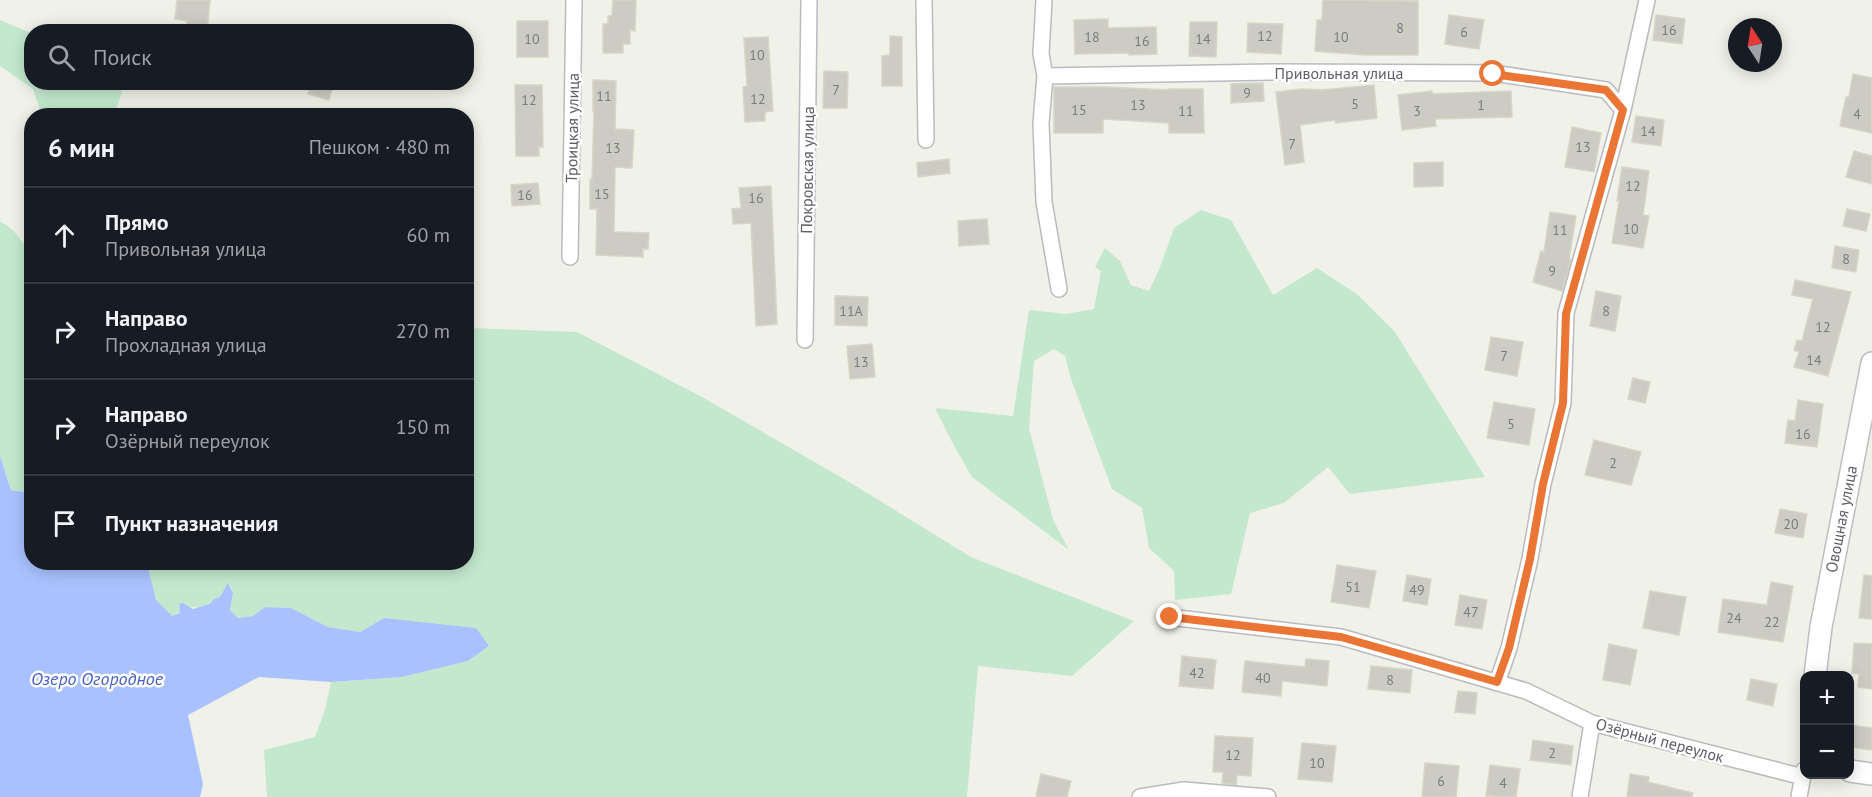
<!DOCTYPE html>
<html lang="ru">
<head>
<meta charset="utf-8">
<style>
  :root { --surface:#171b24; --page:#20242c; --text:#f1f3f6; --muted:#9ea1a6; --line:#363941 }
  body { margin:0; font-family:"PT Sans",sans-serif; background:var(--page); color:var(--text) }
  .controls { position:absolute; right:18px; bottom:18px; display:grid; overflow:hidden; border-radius:12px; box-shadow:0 3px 15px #0003 }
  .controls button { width:54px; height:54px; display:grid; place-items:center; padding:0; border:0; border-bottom:2px solid var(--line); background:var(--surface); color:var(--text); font:30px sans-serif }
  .compass { position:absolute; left:1728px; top:18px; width:54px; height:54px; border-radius:50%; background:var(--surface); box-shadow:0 3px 15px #0003; rotate:348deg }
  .stop { position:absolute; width:18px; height:18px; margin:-14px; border:4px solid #ea7534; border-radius:50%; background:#fff }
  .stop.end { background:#ea7534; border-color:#fff; box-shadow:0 2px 6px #0008 }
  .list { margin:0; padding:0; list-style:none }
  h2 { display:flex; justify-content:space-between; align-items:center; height:78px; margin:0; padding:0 24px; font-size:26px }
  h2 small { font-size:20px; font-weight:400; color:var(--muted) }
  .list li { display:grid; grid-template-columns:39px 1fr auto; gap:18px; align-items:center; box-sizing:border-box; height:96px; padding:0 24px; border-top:2px solid var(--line) }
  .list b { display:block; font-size:22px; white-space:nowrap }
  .list p { margin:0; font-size:20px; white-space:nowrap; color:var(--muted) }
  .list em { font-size:20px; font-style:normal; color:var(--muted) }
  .icon { flex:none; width:33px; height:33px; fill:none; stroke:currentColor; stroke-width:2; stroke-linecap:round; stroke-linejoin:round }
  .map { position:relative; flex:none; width:1872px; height:797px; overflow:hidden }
  .search { position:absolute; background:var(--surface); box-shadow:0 3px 15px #0003; left:24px; top:24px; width:450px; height:66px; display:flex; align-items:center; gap:15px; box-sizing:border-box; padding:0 21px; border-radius:24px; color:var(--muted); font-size:22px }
  .panel { position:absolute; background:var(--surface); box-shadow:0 3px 15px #0003; left:24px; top:108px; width:450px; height:462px; border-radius:24px }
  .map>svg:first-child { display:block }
</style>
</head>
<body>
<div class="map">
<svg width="1872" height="797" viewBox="0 0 1872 797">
  <rect width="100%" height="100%" fill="#f0f1e8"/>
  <path fill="#c4e8ce" d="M0,20L31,33L32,82L121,83L122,92L114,115H42L33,89L0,66Z
    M1201,210L1231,220L1273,295L1317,268L1358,295L1395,332L1485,477L1350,494L1328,467L1284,503L1250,513L1231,594L1175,600L1174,571L1149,548L1142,508L1112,489L1071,379L1065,356L1054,349L1034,361L1029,428L1053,520L1069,550L972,477L952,442L935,408L1013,416L1029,310L1066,314L1094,309L1101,271L1095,267L1105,248L1120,261L1131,285L1149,291L1159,270L1174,228Z
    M0,222C13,226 24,244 31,255V492L11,490L0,456Z
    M467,328L577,332L702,397L851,483L971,557L1134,621L1072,676L978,666L967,797H267L264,750L315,737L325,710L331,682L402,677L468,661L489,646L419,623L384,618L360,632L328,627L291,608L265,607L253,616L238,618L230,610L233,593L229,584L220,597C213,599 211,602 206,605C196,609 189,607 179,605L180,613L172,616L156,601L147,562H466Z"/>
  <path fill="#a9c2ff" d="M0,456L11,490L31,493L32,562L147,563L156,600L172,616L180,613L179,604L183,603L193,609L209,604L214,599L220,597L228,583L233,593L230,610L238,618L253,616L265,607L291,608L328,627L360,632L384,618L476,628L489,646L468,661L402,677L331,682L259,677L188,715L203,784L200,797H0Z"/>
  <path fill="#ccccc4" stroke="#d6d5c6" stroke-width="1.5" d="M177,0H210L207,32H186L187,21L175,19Z
    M613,0H636L635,31L630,30V44H623V53H603V24H608V16H612Z
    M1323,0L1418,1V55H1365L1315,51L1317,20H1322Z
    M1449,15L1484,20L1479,49L1445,44Z
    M1656,15L1685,19L1682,44L1653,40Z
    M1108,19V28L1156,27L1157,54L1129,55V53L1075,54L1074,20Z
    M517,21H548V57H517Z
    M1190,22H1217L1216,57L1189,56Z
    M1248,23L1283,24L1281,54L1247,52Z
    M890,36L902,37V86H882V56L890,55Z
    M768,37L773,111L765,112V121L745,122L743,87L747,86L744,38Z
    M824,71L848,72L847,108H823Z
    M1853,74L1872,78V133L1840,126L1846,97H1849Z
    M593,80L616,81L615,129L634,130L632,168L615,167L614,232L649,233L648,249H643V257L596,255L597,209H590V179H592L594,111H593Z
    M311,82H334L329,100L308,94Z
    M1263,83L1264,101L1231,103V84Z
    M515,85H542L543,147H539V156H516Z
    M1374,85L1377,118L1336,123L1335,120L1300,125L1304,162L1285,165L1276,92L1302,89L1322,90Z
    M1054,87H1106L1169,90V89H1203L1204,133H1169V123L1103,119V133H1054Z
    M1432,91V94L1511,91L1512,117L1435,119L1436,126L1402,130L1398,95Z
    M1636,116L1664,120L1661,146L1632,142Z
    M1572,127L1601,133L1594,172L1565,167Z
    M1854,151L1872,156V184L1846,177Z
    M949,159L950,173L918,177L917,163Z
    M1443,162V186L1414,187V163Z
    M1622,167L1649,171L1643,215L1649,216L1643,248L1612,243L1619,201H1617Z
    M538,183L540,204L512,206L511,185Z
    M771,186L777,324L756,326L751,223L733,224L732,209L741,208L739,188Z
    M1847,209L1870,214L1866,231L1843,226Z
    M1550,212L1576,216L1569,259L1571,260L1562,291L1533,282L1541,251L1544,252Z
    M987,219L989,244L959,246L958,221Z
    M1835,246L1859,250L1856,272L1832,268Z
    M1795,280L1851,292L1828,376L1794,367L1799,352L1794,350L1797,340L1802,341L1813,299L1792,295Z
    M1596,291L1621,296L1615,331L1590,326Z
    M835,296L868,297L867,326L835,325Z
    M1491,337L1523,342L1517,376L1485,370Z
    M872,344L875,377L850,379L847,346Z
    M1633,378L1650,382L1645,403L1628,399Z
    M1798,400L1823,404L1817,447L1785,443L1788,420L1795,421Z
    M1494,402L1535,409L1529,445L1487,438Z
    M1594,440L1641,452L1631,485L1585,475Z
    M1780,509L1807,514L1803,538L1775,533Z
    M1337,565L1376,571L1369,608L1331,602Z
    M1407,575L1431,579L1427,605L1403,601Z
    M1864,575L1872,576V619L1859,618Z
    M1771,582L1793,586L1783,642L1718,632L1723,599L1767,605Z
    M1650,591L1686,597L1679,635L1643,628Z
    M1460,595L1487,600L1482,629L1455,625Z
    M1854,643L1872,644V689L1858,687L1859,674L1852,673Z
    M1609,644L1637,650L1630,685L1603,680Z
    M1182,656L1216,660L1213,689L1179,686Z
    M1306,659L1329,661L1327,686L1282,681L1281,696L1242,692L1245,661L1305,667Z
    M1371,666L1412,670L1410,693L1368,689Z
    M1751,679L1777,684L1773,706L1747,700Z
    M1458,691L1477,693L1475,714L1455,712Z
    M1850,725L1872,728V750L1850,747Z
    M1215,736L1253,738L1251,776L1237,775L1236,785L1222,783L1223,772H1213Z
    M1533,740L1573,746L1571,765L1530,760Z
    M1302,743L1336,746L1332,782L1298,779Z
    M1425,763L1459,766L1456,797H1422Z
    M1490,765L1520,769L1516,797L1486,796Z
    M1041,774L1071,781L1067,797H1036Z
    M1630,774L1649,777L1648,782L1693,793L1692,797H1627Z"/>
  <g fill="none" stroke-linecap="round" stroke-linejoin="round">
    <defs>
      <path id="street" d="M924,0L926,140
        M1044,0L1041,54L1045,76L1041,123L1044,202L1059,289
        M1045,76L1275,72L1493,73L1606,90L1623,110
        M570,257L574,0
        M805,340L809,0
        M1169,617L1341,637L1526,691L1592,723L1803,777
        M1497,683L1509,648L1530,559L1543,484L1563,403L1566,313L1623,110L1647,0
        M1140,797L1184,790L1268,797
        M1580,797L1592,723
        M1799,797L1804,770"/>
      <path id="secondary" d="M1815,676L1821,627L1872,363
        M1850,771L1872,774"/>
    </defs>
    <use href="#street" stroke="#babac1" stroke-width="18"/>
    <use href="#secondary" stroke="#bdbdc5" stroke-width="24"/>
    <use href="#street" stroke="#fff" stroke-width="15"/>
    <use href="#secondary" stroke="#fff" stroke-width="21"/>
  </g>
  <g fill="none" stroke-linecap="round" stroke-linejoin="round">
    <path stroke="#ea7534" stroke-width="8" d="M1170,617L1341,637L1497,682L1509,648L1530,559L1543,484L1563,403L1566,314L1623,110L1606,90L1493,74"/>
  </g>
  <g text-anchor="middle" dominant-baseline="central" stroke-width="5" stroke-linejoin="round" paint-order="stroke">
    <g font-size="14" fill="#7a7b7f">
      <text x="1400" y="28">8</text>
      <text x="1669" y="30">16</text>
      <text x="1464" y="32">6</text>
      <text x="1265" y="36">12</text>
      <text x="1092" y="37">18</text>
      <text x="1341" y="37">10</text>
      <text x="532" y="39">10</text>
      <text x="1203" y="39">14</text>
      <text x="1142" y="41">16</text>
      <text x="757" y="55">10</text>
      <text x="836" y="90">7</text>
      <text x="1247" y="93">9</text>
      <text x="604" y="96">11</text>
      <text x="758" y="99">12</text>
      <text x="529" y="100">12</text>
      <text x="1355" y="104">5</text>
      <text x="1138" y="105">13</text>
      <text x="1481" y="105">1</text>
      <text x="1079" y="110">15</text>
      <text x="1186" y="111">11</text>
      <text x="1417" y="111">3</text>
      <text x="1857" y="114">4</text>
      <text x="1648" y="131">14</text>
      <text x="1292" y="144">7</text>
      <text x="1583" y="147">13</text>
      <text x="613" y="148">13</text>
      <text x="1633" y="186">12</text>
      <text x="602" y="194">15</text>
      <text x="525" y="195">16</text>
      <text x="756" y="198">16</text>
      <text x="1631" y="229">10</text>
      <text x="1560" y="230">11</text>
      <text x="1846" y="259">8</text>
      <text x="1552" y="271">9</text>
      <text x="851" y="311">11А</text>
      <text x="1606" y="311">8</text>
      <text x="1823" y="327">12</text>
      <text x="1504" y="356">7</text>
      <text x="1814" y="360">14</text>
      <text x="861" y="362">13</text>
      <text x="1511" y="424">5</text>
      <text x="1803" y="434">16</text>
      <text x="1613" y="463">2</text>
      <text x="1791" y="524">20</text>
      <text x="1353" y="587">51</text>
      <text x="1417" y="590">49</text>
      <text x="1471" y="612">47</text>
      <text x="1734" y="618">24</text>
      <text x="1772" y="622">22</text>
      <text x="1197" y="673">42</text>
      <text x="1263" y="678">40</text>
      <text x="1390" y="680">8</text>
      <text x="1552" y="753">2</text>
      <text x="1233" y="755">12</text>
      <text x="1317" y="763">10</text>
      <text x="1441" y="781">6</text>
      <text x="1503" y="783">4</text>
    </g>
    <g font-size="16" fill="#5f6068" stroke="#fff">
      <text x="1339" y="73">Привольная улица</text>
      <text transform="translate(572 128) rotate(-89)">Троицкая улица</text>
      <text transform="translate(807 170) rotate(-89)">Покровская улица</text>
      <text transform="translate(1841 519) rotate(-79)">Овощная улица</text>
      <text transform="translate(1660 740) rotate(15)">Озёрный переулок</text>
    </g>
    <g font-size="18" font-style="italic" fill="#4963c5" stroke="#fff">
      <text x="97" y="678">Озеро Огородное</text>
    </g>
  </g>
</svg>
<div class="controls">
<button>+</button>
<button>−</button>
</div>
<svg class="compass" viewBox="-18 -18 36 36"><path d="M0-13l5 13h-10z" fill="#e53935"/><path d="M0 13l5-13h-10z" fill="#9ea1a6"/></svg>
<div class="stop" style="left:1493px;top:74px"></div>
<div class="stop end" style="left:1170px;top:617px"></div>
<div class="search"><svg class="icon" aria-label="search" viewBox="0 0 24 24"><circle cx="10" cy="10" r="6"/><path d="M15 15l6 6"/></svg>Поиск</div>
<section class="panel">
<h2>6 мин<small>Пешком · 480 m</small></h2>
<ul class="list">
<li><svg class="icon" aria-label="ahead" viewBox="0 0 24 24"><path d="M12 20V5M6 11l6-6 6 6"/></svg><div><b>Прямо</b><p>Привольная улица</p></div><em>60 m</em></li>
<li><svg class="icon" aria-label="right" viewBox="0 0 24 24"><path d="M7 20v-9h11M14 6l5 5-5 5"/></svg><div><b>Направо</b><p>Прохладная улица</p></div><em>270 m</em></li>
<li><svg class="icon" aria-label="right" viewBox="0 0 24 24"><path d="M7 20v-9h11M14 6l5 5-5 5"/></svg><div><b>Направо</b><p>Озёрный переулок</p></div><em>150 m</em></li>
<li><svg class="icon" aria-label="arrive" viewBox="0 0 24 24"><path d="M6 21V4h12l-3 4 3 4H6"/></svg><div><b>Пункт назначения</b></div></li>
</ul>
</section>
</div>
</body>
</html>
